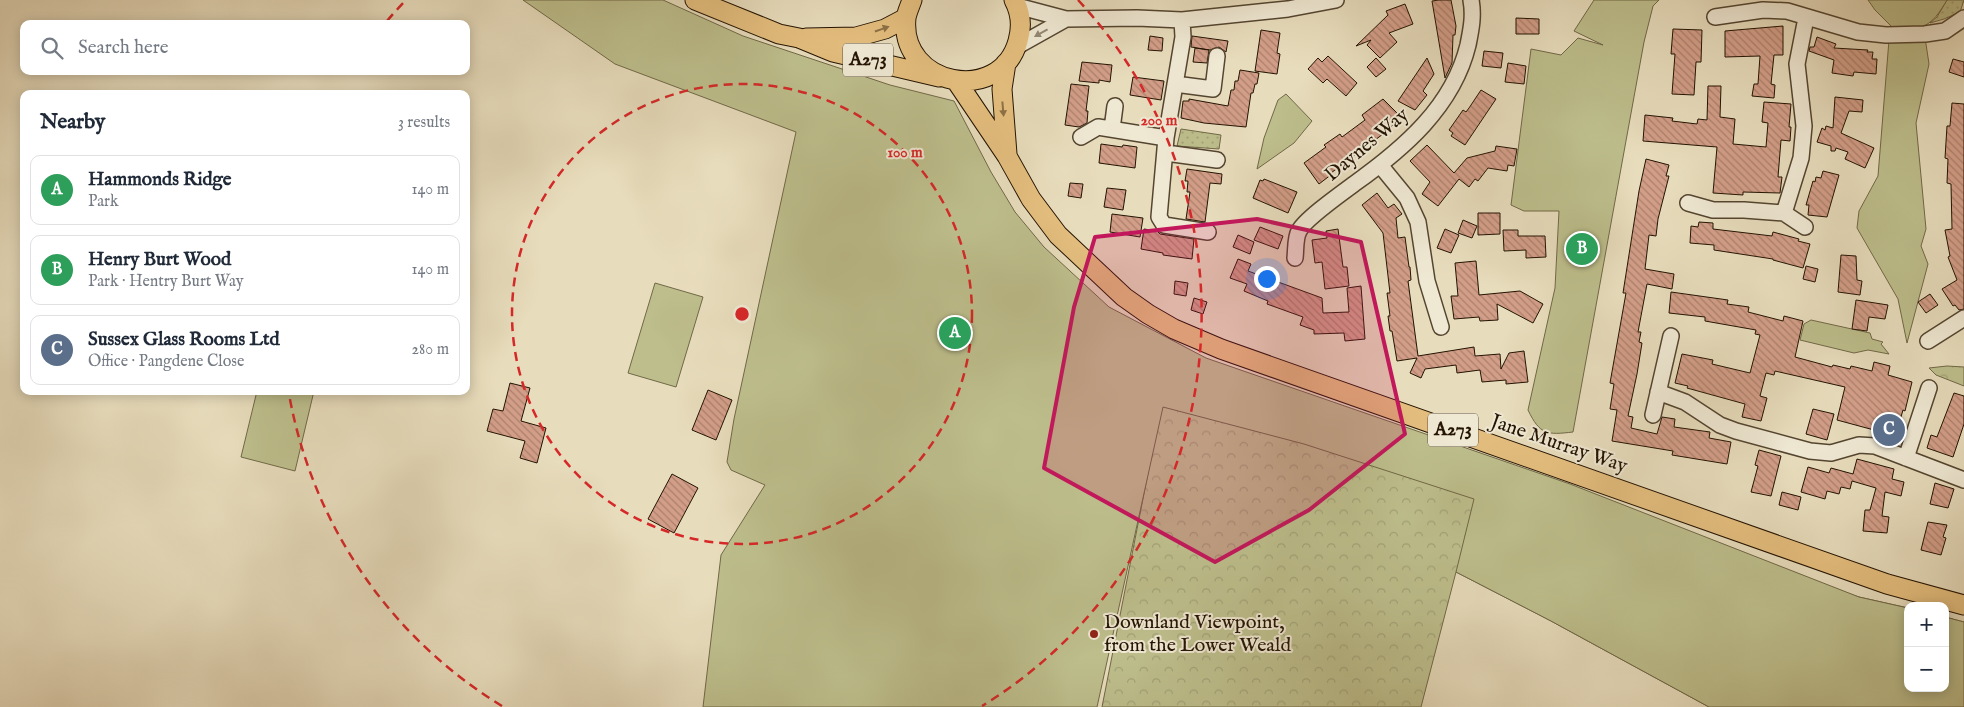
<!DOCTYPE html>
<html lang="en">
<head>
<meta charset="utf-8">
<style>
  :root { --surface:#fff; --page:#f6f6f7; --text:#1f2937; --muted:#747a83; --line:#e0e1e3; --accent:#8f2418 }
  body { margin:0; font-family:"IM FELL English",serif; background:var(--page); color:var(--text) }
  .controls { position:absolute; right:15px; bottom:15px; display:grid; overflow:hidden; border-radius:10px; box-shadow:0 2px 12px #0003 }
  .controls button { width:45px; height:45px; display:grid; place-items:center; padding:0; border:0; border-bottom:1px solid var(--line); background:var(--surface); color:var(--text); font:25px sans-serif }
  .you { position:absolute; left:1266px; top:278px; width:18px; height:18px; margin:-12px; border:4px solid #fff; border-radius:50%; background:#1a73e8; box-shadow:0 0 0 8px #1a73e833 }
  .badge { display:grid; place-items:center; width:32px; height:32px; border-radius:50%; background:var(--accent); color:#fff; font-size:16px; font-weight:700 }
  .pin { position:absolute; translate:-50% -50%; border:2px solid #fff; box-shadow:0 1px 5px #0006 }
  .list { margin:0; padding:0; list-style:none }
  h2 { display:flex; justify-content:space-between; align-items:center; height:65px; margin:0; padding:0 20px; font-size:21px }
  h2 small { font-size:16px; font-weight:400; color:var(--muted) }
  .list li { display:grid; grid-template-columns:32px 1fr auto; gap:15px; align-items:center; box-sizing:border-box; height:70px; margin:0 10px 10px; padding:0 10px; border:1px solid var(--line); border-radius:10px }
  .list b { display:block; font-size:19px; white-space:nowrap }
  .list p { margin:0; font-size:16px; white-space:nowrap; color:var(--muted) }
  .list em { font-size:16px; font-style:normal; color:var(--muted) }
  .icon { flex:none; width:28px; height:28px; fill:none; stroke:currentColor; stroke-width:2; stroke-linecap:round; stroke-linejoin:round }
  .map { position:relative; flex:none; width:1964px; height:707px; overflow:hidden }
  .search { position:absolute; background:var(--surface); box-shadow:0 2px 12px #0003; left:20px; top:20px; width:450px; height:55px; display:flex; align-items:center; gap:12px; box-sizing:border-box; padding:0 18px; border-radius:10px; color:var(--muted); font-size:19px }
  .panel { position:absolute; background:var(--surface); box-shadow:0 2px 12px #0003; left:20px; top:90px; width:450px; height:305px; border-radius:10px }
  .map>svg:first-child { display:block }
</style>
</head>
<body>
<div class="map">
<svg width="1964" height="707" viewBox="0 0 1964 707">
  <defs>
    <pattern id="grass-dots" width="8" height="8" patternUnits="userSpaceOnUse" patternTransform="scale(1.25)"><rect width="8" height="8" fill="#bdbe8c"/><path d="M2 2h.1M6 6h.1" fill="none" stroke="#a2a277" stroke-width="1.8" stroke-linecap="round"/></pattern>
    <pattern id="forest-crowns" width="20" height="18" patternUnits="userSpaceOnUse" patternTransform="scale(1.25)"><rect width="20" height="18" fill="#bdbe8c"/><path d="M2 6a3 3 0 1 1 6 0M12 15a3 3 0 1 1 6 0" fill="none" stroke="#a2a277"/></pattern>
    <pattern id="building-back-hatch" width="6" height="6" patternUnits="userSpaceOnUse" patternTransform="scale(1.25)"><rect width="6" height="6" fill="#d39e88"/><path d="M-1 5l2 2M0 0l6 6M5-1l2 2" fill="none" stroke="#ab806d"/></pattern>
  </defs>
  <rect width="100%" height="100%" fill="#e7dcbc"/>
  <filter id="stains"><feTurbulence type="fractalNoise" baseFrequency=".004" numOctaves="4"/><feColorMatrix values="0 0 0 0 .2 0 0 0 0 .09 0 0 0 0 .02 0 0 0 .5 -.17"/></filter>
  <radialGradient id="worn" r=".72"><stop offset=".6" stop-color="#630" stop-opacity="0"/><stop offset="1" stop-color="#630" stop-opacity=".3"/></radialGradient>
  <path fill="url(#grass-dots)" stroke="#706847" d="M1947,0H1964L1960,12L1944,19L1930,23L1937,17Z
    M1181,129L1221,135L1219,149L1177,146Z"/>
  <path fill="url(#forest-crowns)" stroke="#706847" d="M1016,249L1165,363L1859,597L1908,608V688H1945V617L1964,622V707H1709L1551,621L1456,572L1421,707H1102L1162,402L1099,388Z
    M1947,366L1964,367V386L1936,375L1929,368Z"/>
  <path fill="#bdbe8c" stroke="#706847" d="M523,0H663L743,36L890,85L954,101L991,172L1015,212L1044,247L1109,307L1206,358L1570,484L1859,597L1908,608V688H1945V617L1964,622V707H1709L1551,621L1456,572L1474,499L1304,444L1163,407L1097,707H703L721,555L765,485L731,470L727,462L734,419L796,132L615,64Z
    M1594,0H1659L1653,6L1644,42L1573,432C1547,435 1540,435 1528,410L1555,288L1559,211H1524L1511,205L1531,49L1561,55L1578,38L1603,45L1574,31Z
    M1868,0H1947C1939,13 1934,22 1920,28L1926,44L1929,64L1916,123L1926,229L1921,246L1928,264L1907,343L1898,299L1857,228L1859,211L1878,176L1889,40L1892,27L1875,10Z
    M1286,94L1312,121L1294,143L1257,169L1264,138L1278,100Z
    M655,283L703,297L676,387L628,373Z
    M1811,320L1870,333L1872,339L1883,342L1881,344L1889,354L1868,350L1854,353L1800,340L1804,324Z
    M257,391H314L295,471L241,457Z"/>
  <path fill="url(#building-back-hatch)" stroke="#231302" d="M1439,0H1451L1456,26L1455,35H1453L1452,63L1445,78L1432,1Z
    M1405,4L1413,24L1389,33L1397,42L1380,58L1367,45L1371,40L1356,46L1388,15L1386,11Z
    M1516,18L1539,19V34H1516Z
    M1783,26V55H1774L1771,84L1775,85L1774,98L1752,96L1754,84H1758L1760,56L1725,57V31Z
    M1673,29L1702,30L1701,62H1696L1694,95L1672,94L1675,54H1671Z
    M1261,30L1280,33L1277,53L1280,54L1277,74L1255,71Z
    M1150,36L1163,38L1162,51L1148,50Z
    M1192,36L1228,41L1226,52L1219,47L1210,50L1191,47Z
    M1817,37L1836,44L1834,48L1868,50L1867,52H1873L1872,59H1877L1876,74L1854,72L1853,76L1832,73L1834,60L1809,51L1810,47H1814Z
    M1195,48L1209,50L1207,63L1193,62Z
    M1484,51L1503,53L1501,68L1482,66Z
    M1328,56L1357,83L1346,96L1327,79L1323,83L1308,69L1318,58L1322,62Z
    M1376,58L1386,69L1376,77L1367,67Z
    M1427,58L1434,74L1423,91L1427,95L1415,110L1398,101Z
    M1953,59L1964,62V77L1949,72Z
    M1082,62L1112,65L1110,82L1099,80V83L1079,81Z
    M1508,63L1526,66L1524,84L1505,82Z
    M1240,70L1259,73L1257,84H1255L1253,93H1251L1246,127L1204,123L1181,118L1183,101H1189V99L1228,106L1231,90H1234L1235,81H1238Z
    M1133,77L1164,81L1161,100L1130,95Z
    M1071,84L1089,86L1086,111H1088L1087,123L1079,127L1065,125Z
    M1708,86H1721L1720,117L1735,119L1733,144L1766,147L1768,123L1762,122L1764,102L1791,104L1789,127H1791L1790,141L1781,140L1778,177H1782L1780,193L1743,192V195L1713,193L1717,147L1643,141L1645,115L1673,118L1672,121L1697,124L1698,119L1707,120Z
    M1481,90L1496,99L1465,145L1451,136L1453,133L1449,130L1463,110L1466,112L1469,108Z
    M1835,97L1863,100L1862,112L1849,111L1841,133L1874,148L1865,168L1845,159L1848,152L1836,148L1835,151H1831V146L1817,142L1822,128L1825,130L1826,126L1833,128Z
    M1383,99L1401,117L1387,131L1331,173L1332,174L1319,184L1304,163L1326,147L1324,145L1340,134L1342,137L1365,120L1362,115Z
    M1952,103L1964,104V309L1959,310L1955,305L1953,306L1942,289L1957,280L1948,257L1950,256L1945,230L1952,229L1951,184L1947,183L1948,159L1945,158L1947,126H1950Z
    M1101,144L1122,147L1123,145L1137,147L1135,168L1099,163Z
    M1427,145L1454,173L1467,158L1495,151L1496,146L1517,149L1514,166L1508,165L1507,171L1488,168L1478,181L1475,179L1469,187L1459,179L1438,206L1422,194L1430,182L1410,161Z
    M1646,159L1669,165L1666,176H1669L1658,219L1656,236L1649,235L1645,269L1674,274L1672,289L1647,284L1638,332H1641L1639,342L1642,343L1637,374L1628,416L1633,417L1631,428L1657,434L1662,417L1675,419L1674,427L1710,432L1709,438L1731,442L1727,464L1672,455L1673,451L1612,441L1617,410L1610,409L1614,384L1610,383L1626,293H1623L1639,191Z
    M1187,169L1222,174L1221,184L1210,183L1205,222L1186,219L1190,192H1187L1188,181H1185Z
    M1823,171L1839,175L1827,217L1808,215L1809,205H1806L1813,181L1815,182L1816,177L1821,178Z
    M1264,179L1297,192L1288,213L1253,198L1260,180L1263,181Z
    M1070,183L1083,184L1081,198L1068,196Z
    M1107,188L1126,190L1123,210L1104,207Z
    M1377,193L1388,208L1394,204L1402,214L1396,218L1398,238L1405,237L1409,267H1410L1411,280L1408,281L1418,356L1474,347L1475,356L1500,354L1501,369L1509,353L1524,351L1528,382L1506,384V380L1482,382L1480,370L1457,373L1456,365L1425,369L1421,378L1410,373L1417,358L1397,361L1392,331H1390L1388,316H1390L1387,293H1390L1383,233L1362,205Z
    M1478,213H1500V234L1478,235Z
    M1112,214L1143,218L1140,237L1110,232Z
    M1463,220L1477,226L1472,238L1458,233Z
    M1699,222L1713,223V229L1772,236L1773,232L1799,239L1798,241L1810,244L1803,268L1773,260V259L1714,250V245L1690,243L1691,226L1698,227Z
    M1260,227L1283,236L1278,249L1254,240Z
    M1144,229L1157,231L1160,234L1194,239L1192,259L1163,255V253L1141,249Z
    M1338,229L1343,267H1347L1349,286L1325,289L1322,262L1315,263L1312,240L1327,238L1326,231Z
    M1445,229L1459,235L1451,253L1437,248Z
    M1503,230H1518V236H1545L1546,257L1526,258V250L1504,251Z
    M1238,235L1254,242L1250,254L1233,247Z
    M1841,255L1856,256L1857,280L1862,281L1860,295L1838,292Z
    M1238,259L1251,264L1248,271L1322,298L1323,313L1349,312L1347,288L1361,286L1365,339L1345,341L1344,333L1314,334V330L1300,325L1303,317L1267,304L1268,301L1244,291L1247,284L1230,278Z
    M1476,261L1479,295L1520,291L1543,304L1533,323L1497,304L1498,320L1480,321L1479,317L1454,319L1451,296H1458L1455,263Z
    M1806,266L1818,269L1815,282L1803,279Z
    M1175,281L1188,283L1186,296L1174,294Z
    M1671,292L1728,300L1727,304L1749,307L1748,312L1783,321L1784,316L1803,321L1795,357L1832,367L1833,365L1850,369L1851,366L1872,371L1874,362L1890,366L1888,375L1912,382L1905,411L1903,410L1895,437L1873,433L1874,430L1837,420L1845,387L1775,371L1774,375L1766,373L1760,396L1767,398L1761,421L1742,417L1745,404L1687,388L1688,386L1675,383L1682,354L1713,360L1712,364L1750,373L1760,335L1755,334L1756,330L1705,321V317L1669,313Z
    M1930,294L1938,305L1926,313L1918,302Z
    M1194,298L1207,302L1203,314L1191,310Z
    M1856,300L1888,305L1885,319L1869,317L1867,331L1852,329Z
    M510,383L530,388L521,421L546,428L537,463L520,458L525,441L487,431L493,409L503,411Z
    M708,390L732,400L716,440L692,430Z
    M1954,393L1964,396V424L1953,457L1927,448L1931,435L1937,437Z
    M1813,409L1834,414L1827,440L1806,434Z
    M1759,450L1781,456L1771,496L1751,492L1758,466L1755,465Z
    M1857,459L1894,469L1892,479L1904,482L1901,496L1885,492L1882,516L1889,517L1887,533L1863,531L1865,510H1870L1876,488L1852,481L1850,489L1841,487L1839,494L1827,491L1825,499L1801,492L1808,467L1829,473L1831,468L1853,474Z
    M672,474L698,488L674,533L648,519Z
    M1935,483L1954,489L1948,508L1930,504Z
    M1782,492L1801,497L1798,510L1779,505Z
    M1928,522L1947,525L1943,537L1946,538L1941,555L1921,550Z"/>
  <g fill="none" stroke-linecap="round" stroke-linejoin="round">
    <defs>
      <path id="minor" d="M1017,6L1066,19L1137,18L1182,20L1288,9L1336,0
        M1715,17L1763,10L1787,11L1858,32L1886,35L1925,34L1945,31L1964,18
        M1182,20L1183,37L1166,138L1159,217L1164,225L1208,232
        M1016,47L1066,19
        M1175,84L1213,89L1217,56
        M1112,129L1115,106
        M1081,137L1098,127L1166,138
        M1166,153L1217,160
        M1380,165L1407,198L1418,222L1427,281L1441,327
        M1688,203L1713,210H1744L1784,213L1805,227
        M1784,213L1801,158L1804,126L1797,64L1806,18
        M1295,258C1296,250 1295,238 1299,231C1305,219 1342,193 1354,184C1403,149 1453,107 1468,45C1471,30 1474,16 1471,0
        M1928,341L1964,318
        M1658,392L1685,402L1720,425L1736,431L1810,451L1831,453L1859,445L1875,446L1964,480
        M1653,415L1671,336
        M1906,458L1929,388"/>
      <path id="major" d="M695,0L779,34L799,38L833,52L939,77
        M912,0C910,6 907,12 906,18C899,86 1000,106 1018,41C1022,27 1021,13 1014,0
        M806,38L856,37L885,29L906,18
        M1006,63L1002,89L1007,154
        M957,82L1007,156L1031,199L1058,235L1124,297L1148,314L1174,329L1221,349L1887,584L1964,605"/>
    </defs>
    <use href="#minor" stroke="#544530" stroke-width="18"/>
    <use href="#major" stroke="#231302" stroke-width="21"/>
    <use href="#minor" stroke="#efe8d3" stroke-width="15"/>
    <use href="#major" stroke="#e4be7e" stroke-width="19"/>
  </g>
  <defs><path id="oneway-solid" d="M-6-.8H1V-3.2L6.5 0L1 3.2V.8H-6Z" transform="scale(1.25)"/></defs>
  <g fill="#8d7146">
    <use href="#oneway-solid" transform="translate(882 29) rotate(-19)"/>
    <use href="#oneway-solid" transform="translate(1003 109) rotate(85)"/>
  </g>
  <use fill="#938875" href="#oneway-solid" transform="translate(1041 33) rotate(151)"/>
  <path fill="#c2185b" fill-opacity="0.2" stroke="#c2185b" stroke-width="4" stroke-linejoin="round" d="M1257,219L1361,242L1405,434L1309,510L1215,562L1044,468L1074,307L1095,237Z"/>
  <g fill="none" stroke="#d62828" stroke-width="2.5" stroke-dasharray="9 6">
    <circle cx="742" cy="314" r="230"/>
    <path d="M502 706A460 460 0 0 1 289 394M387 21A460 460 0 0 1 406 0M1078 0A460 460 0 0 1 982 706"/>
  </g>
  <circle fill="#8f2418" stroke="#efe8d3" stroke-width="2" cx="1094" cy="634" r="5"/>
  <g text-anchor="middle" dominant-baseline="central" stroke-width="4" stroke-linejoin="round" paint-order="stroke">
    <g fill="#efe8d3" stroke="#605341" stroke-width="1">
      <rect x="843" y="43.5" width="50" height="33" rx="4"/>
      <rect x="1428" y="413.5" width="50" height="33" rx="4"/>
    </g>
    <g font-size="19" font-weight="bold" fill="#231302">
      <text x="868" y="60">A273</text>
      <text x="1453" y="430">A273</text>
    </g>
    <g font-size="20" fill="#231302" stroke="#efe8d3">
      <text transform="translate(1367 145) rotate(-40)">Daynes Way</text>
      <text transform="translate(1559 444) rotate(19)">Jane Murray Way</text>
    </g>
    <g font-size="20" fill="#231302" stroke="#efe8d3" text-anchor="start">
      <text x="1104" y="622">Downland Viewpoint,<tspan x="1104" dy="23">from the Lower Weald</tspan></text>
    </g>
  </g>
  <circle cx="742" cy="314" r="8" fill="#d62828" stroke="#efe8d3" stroke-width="2.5"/>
  <g font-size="15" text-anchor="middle" font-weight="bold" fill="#d62828" stroke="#efe8d3" stroke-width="4" stroke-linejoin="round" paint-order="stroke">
    <text x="1159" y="125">200 m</text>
    <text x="905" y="157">100 m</text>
  </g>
  <rect width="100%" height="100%" filter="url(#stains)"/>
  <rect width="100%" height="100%" fill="url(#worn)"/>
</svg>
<div class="controls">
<button>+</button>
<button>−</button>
</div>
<div class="you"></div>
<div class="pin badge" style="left:955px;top:333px;background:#2e9e5b">A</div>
<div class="pin badge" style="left:1582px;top:249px;background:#2e9e5b">B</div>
<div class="pin badge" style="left:1889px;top:430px;background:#5c6f8a">C</div>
<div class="search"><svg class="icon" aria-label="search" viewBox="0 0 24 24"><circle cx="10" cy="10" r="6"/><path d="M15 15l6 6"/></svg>Search here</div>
<section class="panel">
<h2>Nearby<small>3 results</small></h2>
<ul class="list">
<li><span class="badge" style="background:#2e9e5b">A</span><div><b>Hammonds Ridge</b><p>Park</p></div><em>140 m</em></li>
<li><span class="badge" style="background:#2e9e5b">B</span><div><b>Henry Burt Wood</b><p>Park · Hentry Burt Way</p></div><em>140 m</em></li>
<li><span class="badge" style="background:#5c6f8a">C</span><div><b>Sussex Glass Rooms Ltd</b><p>Office · Pangdene Close</p></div><em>280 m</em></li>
</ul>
</section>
</div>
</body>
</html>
